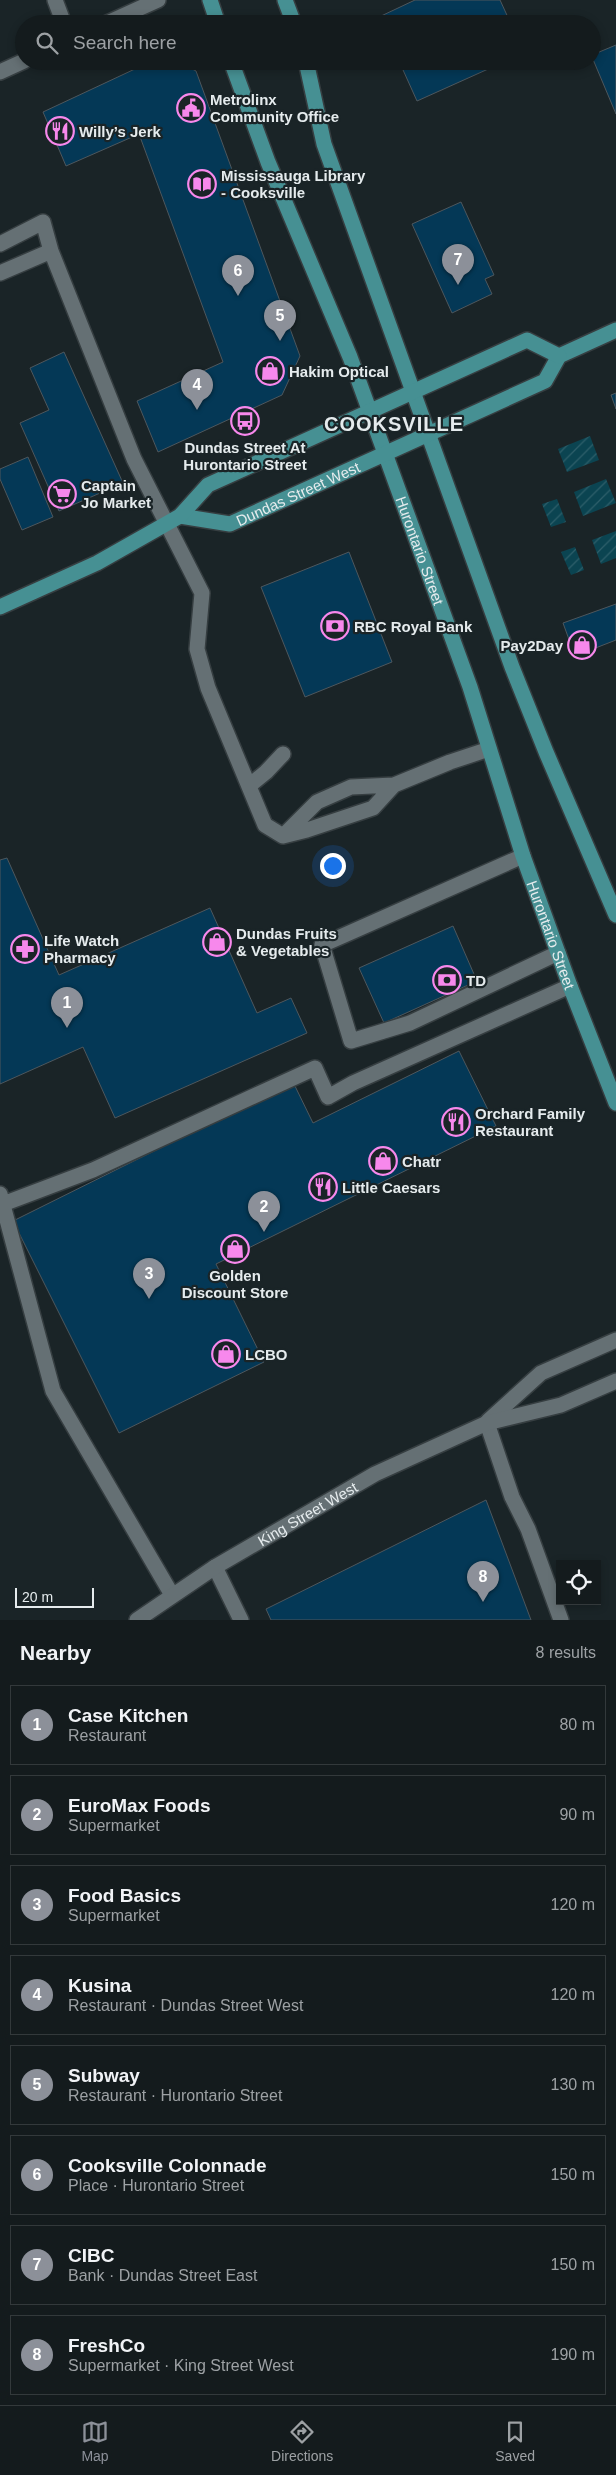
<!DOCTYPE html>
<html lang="en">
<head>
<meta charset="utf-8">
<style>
  :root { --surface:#141b1d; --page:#1d2426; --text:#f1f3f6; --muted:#9da1a4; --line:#33393b; --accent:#8c9099 }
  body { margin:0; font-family:Helvetica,sans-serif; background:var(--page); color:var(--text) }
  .controls { position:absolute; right:15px; bottom:15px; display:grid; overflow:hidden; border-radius:0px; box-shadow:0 2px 8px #0003 }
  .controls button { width:45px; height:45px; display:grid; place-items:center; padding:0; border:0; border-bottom:1px solid var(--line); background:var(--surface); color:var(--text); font:25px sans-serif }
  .scale { position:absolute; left:15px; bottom:12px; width:79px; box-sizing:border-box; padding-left:5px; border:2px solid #e5ebed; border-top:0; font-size:14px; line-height:18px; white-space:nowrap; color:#e5ebed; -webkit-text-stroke:4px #1a2427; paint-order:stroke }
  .you { position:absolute; left:332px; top:865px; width:18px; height:18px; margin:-12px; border:4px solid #fff; border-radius:50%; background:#1a73e8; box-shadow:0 0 0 8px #1a73e833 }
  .badge { display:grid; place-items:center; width:32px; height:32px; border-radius:50%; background:var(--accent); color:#fff; font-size:16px; font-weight:700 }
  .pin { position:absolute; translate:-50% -41px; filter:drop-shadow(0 1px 2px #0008) }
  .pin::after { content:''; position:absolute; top:26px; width:18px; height:15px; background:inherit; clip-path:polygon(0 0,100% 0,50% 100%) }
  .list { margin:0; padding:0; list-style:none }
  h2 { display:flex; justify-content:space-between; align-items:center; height:65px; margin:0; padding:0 20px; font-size:21px }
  h2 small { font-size:16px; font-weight:400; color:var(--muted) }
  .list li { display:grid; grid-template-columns:32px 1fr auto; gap:15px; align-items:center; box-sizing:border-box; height:80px; margin:0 10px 10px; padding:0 10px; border:1px solid var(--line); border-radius:0px }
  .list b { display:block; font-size:19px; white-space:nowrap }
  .list p { margin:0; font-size:16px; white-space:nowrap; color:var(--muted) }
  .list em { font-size:16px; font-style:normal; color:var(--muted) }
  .icon { flex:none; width:28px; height:28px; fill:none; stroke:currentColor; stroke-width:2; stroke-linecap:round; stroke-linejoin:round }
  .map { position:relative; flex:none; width:616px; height:1620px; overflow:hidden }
  .search { position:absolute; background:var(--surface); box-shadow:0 2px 8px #0003; left:15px; right:15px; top:15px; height:55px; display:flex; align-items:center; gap:12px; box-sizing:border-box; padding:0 18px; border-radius:28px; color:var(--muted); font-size:19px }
  .sheet { height:785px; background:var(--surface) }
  nav { display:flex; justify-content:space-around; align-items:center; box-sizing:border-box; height:70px; border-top:1px solid var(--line); background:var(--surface); font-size:14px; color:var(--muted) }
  nav a { display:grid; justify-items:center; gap:2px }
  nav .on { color:var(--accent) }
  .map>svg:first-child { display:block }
</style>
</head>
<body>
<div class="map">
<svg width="616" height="1620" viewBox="0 0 616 1620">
  <defs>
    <pattern id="garden-furrows" width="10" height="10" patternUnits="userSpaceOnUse" patternTransform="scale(1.25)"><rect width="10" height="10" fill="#0b4451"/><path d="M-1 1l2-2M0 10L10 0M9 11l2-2" fill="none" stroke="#2e5f6a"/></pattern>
  </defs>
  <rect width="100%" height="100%" fill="#1a2427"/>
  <path fill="url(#garden-furrows)" d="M590,436L599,460L567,472L558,449Z
    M606,479L616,503L583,516L574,492Z
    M557,499L566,522L551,527L542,504Z
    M616,531V558L601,564L592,540Z
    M575,547L584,570L571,575L561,552Z"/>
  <path fill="#043856" stroke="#4e575d" d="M415,0H500L511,24H382L379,17Z
    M616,45V114L592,57V55Z
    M152,61H177L196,71L300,356L282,395L158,452L137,401L223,362L139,134L66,166L43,112Z
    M399,61H506L417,101Z
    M461,202L494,275L485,279L492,294L452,313L412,224Z
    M64,352L123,483L59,511L20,423L49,410L30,368Z
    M616,393V409L611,395Z
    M28,457L53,517L22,530L0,479V469Z
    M349,552L392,662L305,697L261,587Z
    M616,604V640L575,656L563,623Z
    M7,858L59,975L210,908L257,1013L291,998L307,1033L115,1118L83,1047L0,1084V860Z
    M453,926L477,981L384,1023L359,968Z
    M459,1051L496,1126L216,1264L264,1362L119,1433L13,1221L293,1082L313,1123Z
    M486,1500L531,1620H271L266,1609Z"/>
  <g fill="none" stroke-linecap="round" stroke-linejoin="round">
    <defs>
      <path id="service" d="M55,0L64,24
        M0,244L43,222L51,251L134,459L202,593L197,649L208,688L265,825L283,836L307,830L373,808L394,785L450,762L489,749
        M0,273L51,251
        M249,786L266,772L283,754
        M286,833L317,802L351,787L394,785
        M523,856L322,945L351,1041L410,1023L558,953
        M0,1194L53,1391L172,1595
        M3,1204L93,1170L315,1068L328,1097L353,1083L570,986
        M487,1423L512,1497L528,1529L561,1620
        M215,1567L241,1620"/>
      <g id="minor">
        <path d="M105,24L158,0"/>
        <path d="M0,72L24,61"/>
        <path d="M488,1421L541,1373L616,1340"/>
        <path id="s1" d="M137,1620L215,1567L375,1474L487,1423L561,1405L616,1381"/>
      </g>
      <g id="primary">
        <path d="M210,0L218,24"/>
        <path d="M285,0L294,24"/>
        <path id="s2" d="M231,61L268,162L350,357L470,687L523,856L570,986L616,1103"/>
        <path d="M306,61L324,144L512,667L546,752L616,915"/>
        <path id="s3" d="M180,516L230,524L545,381L559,356L616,330"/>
        <path d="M0,607L97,563L180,516L208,485L527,340L559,356"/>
      </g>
    </defs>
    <use href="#service" stroke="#363e41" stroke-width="18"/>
    <use href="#minor" stroke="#363e41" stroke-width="18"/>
    <use href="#primary" stroke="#363e41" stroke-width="18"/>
    <use href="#service" stroke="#657074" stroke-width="15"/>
    <use href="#minor" stroke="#657074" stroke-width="15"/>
    <use href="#primary" stroke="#469093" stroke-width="15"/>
  </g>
  <defs>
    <symbol id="civic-ring" viewBox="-11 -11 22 22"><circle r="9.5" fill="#1a2427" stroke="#f788ec" stroke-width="1.5"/><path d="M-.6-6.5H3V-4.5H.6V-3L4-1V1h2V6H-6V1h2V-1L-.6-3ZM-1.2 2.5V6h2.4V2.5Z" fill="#f788ec"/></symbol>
    <symbol id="restaurant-ring" viewBox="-11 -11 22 22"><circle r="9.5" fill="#1a2427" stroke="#f788ec" stroke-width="1.5"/><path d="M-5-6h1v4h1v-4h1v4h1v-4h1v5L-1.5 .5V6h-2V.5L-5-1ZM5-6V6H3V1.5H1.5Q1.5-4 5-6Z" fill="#f788ec"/></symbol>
    <symbol id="library-ring" viewBox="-11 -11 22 22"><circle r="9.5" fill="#1a2427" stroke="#f788ec" stroke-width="1.5"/><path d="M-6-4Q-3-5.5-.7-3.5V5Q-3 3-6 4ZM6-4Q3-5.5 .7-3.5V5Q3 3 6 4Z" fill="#f788ec"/></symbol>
    <symbol id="shop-ring" viewBox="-11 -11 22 22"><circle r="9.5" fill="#1a2427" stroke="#f788ec" stroke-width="1.5"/><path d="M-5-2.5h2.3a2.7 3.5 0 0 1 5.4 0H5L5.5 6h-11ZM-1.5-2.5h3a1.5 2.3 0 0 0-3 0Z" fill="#f788ec"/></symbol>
    <symbol id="bus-ring" viewBox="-11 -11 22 22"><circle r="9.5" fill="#1a2427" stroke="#f788ec" stroke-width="1.5"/><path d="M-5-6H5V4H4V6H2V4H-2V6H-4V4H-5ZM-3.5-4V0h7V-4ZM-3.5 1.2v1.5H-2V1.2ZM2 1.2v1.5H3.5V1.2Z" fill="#f788ec"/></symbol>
    <symbol id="supermarket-ring" viewBox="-11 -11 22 22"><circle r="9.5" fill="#1a2427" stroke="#f788ec" stroke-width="1.5"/><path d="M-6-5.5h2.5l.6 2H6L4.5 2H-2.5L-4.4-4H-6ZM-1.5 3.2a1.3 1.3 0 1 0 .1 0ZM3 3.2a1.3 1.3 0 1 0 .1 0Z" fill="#f788ec"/></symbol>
    <symbol id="bank-ring" viewBox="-11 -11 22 22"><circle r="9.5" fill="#1a2427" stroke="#f788ec" stroke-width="1.5"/><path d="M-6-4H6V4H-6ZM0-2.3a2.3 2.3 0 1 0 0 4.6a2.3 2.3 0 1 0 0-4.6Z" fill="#f788ec"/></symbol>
    <symbol id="pharmacy-ring" viewBox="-11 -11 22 22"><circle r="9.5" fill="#1a2427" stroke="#f788ec" stroke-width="1.5"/><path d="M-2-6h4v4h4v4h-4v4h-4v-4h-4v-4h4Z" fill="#f788ec"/></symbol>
  </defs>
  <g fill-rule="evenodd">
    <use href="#civic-ring" x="175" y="92" width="32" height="32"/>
    <use href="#restaurant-ring" x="44" y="115" width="32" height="32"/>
    <use href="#library-ring" x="186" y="168" width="32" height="32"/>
    <use href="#shop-ring" x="254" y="355" width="32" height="32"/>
    <use href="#bus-ring" x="229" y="405" width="32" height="32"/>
    <use href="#supermarket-ring" x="46" y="478" width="32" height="32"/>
    <use href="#bank-ring" x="319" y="610" width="32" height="32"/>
    <use href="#shop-ring" x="566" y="629" width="32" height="32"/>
    <use href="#shop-ring" x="201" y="926" width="32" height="32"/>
    <use href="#pharmacy-ring" x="9" y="933" width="32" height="32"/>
    <use href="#bank-ring" x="431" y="964" width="32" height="32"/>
    <use href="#restaurant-ring" x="440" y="1106" width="32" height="32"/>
    <use href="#shop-ring" x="367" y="1145" width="32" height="32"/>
    <use href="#restaurant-ring" x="307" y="1171" width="32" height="32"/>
    <use href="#shop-ring" x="219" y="1233" width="32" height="32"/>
    <use href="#shop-ring" x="210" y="1338" width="32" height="32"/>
  </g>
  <g text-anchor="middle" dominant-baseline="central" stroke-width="4.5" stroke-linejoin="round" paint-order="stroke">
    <g font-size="15" font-weight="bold" fill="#e5ebed" stroke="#1a2427" text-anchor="start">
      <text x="210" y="99">Metrolinx<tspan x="210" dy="17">Community Office</tspan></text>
      <text x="79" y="131">Willy’s Jerk</text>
      <text x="221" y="175">Mississauga Library<tspan x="221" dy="17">- Cooksville</tspan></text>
      <text x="289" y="371">Hakim Optical</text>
      <text x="245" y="447" text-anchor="middle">Dundas Street At<tspan x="245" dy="17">Hurontario Street</tspan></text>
      <text x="81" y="485">Captain<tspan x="81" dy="17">Jo Market</tspan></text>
      <text x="354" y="626">RBC Royal Bank</text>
      <text x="563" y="645" text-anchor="end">Pay2Day</text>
      <text x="236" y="933">Dundas Fruits<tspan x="236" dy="17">&amp; Vegetables</tspan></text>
      <text x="44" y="940">Life Watch<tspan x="44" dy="17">Pharmacy</tspan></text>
      <text x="466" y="980">TD</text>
      <text x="475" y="1113">Orchard Family<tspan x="475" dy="17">Restaurant</tspan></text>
      <text x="402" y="1161">Chatr</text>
      <text x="342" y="1187">Little Caesars</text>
      <text x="235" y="1275" text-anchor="middle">Golden<tspan x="235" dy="17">Discount Store</tspan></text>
      <text x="245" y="1354">LCBO</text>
    </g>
    <g font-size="15" fill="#e5ebed" stroke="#1a2427">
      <text stroke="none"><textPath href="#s3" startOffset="125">Dundas Street West</textPath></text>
      <text stroke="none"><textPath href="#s2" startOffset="525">Hurontario Street</textPath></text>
      <text stroke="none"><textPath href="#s2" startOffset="931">Hurontario Street</textPath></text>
      <text stroke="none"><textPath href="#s1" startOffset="201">King Street West</textPath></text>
    </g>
    <g font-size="20" font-weight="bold" letter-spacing="1" fill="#e5ebed" stroke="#1a2427">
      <text x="394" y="424">COOKSVILLE</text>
    </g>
  </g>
</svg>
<div class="controls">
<button><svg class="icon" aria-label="locate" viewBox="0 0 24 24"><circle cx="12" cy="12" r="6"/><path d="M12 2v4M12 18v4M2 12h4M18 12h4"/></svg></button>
</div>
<div class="scale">20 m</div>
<div class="you"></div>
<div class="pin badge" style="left:67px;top:1028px">1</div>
<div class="pin badge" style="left:264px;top:1232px">2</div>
<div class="pin badge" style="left:149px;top:1299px">3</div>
<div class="pin badge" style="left:197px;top:410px">4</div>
<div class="pin badge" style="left:280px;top:341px">5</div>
<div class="pin badge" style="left:238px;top:296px">6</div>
<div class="pin badge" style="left:458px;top:285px">7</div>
<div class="pin badge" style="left:483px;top:1602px">8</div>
<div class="search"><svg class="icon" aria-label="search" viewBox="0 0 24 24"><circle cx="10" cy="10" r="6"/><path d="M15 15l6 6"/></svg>Search here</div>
</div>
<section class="sheet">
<h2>Nearby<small>8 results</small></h2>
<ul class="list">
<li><span class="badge">1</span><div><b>Case Kitchen</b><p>Restaurant</p></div><em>80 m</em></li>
<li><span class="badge">2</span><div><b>EuroMax Foods</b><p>Supermarket</p></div><em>90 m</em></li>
<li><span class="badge">3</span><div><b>Food Basics</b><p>Supermarket</p></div><em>120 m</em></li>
<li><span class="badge">4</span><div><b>Kusina</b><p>Restaurant · Dundas Street West</p></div><em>120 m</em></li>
<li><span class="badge">5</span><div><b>Subway</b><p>Restaurant · Hurontario Street</p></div><em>130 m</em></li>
<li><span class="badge">6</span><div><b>Cooksville Colonnade</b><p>Place · Hurontario Street</p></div><em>150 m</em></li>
<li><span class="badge">7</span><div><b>CIBC</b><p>Bank · Dundas Street East</p></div><em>150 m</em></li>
<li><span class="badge">8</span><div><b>FreshCo</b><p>Supermarket · King Street West</p></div><em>190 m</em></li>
</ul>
</section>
<nav>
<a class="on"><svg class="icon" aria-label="map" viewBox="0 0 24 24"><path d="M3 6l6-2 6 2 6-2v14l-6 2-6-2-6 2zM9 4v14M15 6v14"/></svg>Map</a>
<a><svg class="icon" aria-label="directions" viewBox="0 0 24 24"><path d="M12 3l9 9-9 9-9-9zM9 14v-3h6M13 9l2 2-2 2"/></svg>Directions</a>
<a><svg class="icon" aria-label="saved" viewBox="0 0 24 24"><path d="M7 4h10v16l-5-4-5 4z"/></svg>Saved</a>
</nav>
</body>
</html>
